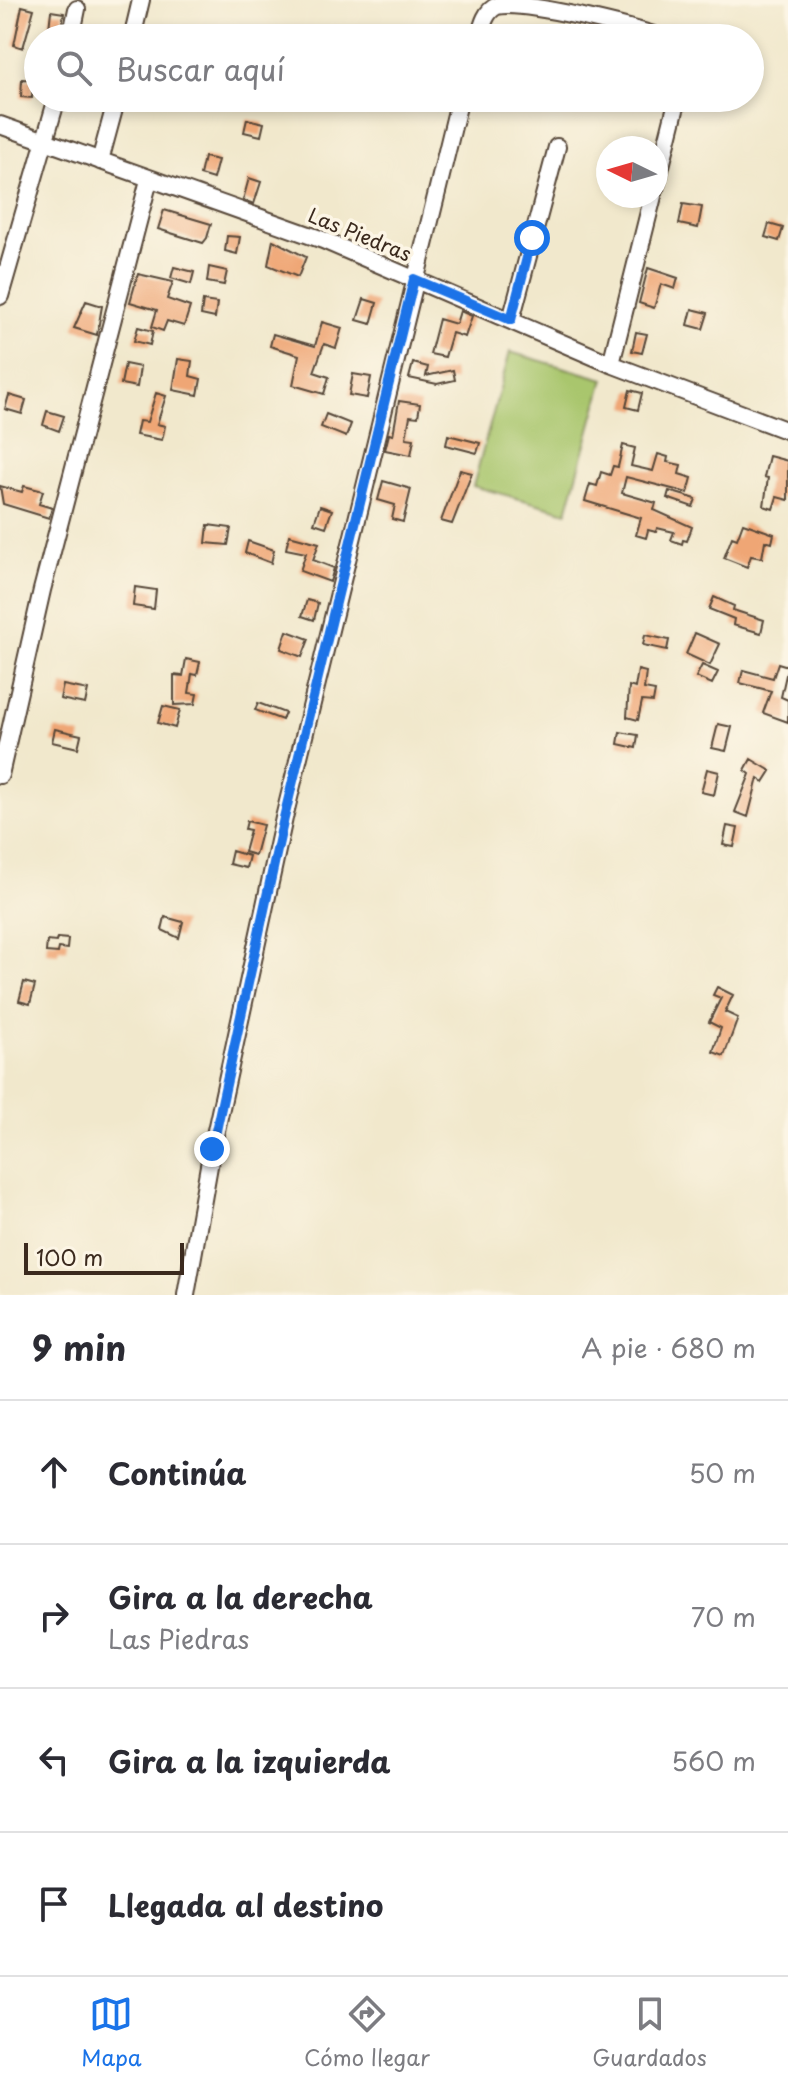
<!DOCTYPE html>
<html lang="es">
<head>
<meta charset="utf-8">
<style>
  :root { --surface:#fff; --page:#f2f2f3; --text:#2b2b33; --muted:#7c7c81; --line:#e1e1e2; --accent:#1a73e8 }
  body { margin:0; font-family:"Playpen Sans",sans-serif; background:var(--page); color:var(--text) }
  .compass { position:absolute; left:596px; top:136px; width:72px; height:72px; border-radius:50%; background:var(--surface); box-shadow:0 4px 12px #0003; rotate:275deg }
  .scale { position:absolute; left:24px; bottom:20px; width:160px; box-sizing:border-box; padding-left:8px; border:4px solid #3b2a1e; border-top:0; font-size:22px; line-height:28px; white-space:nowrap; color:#3b2a1e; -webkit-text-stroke:6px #fcf5e5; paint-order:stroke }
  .stop { position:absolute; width:24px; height:24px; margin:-18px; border:6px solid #1a73e8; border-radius:50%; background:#fff }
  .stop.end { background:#1a73e8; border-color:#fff; box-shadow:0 2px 8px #0008 }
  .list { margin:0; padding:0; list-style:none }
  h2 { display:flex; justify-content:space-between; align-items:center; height:104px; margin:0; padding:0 32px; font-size:34px }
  h2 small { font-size:26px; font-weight:400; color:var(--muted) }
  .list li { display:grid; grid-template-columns:52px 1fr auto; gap:24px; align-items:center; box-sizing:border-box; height:144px; padding:0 32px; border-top:2px solid var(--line) }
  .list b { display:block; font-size:30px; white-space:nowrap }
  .list p { margin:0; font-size:26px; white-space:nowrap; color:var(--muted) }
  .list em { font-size:26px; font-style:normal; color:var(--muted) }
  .icon { flex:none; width:44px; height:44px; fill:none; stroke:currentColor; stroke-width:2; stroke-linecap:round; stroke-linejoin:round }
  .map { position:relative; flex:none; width:788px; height:1295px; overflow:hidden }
  .search { position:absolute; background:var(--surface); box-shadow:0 4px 12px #0003; left:24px; right:24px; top:24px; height:88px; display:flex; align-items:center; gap:20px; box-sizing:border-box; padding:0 28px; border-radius:44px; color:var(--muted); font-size:30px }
  .sheet { height:680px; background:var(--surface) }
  nav { display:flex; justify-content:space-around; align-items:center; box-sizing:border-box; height:112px; border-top:2px solid var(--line); background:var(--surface); font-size:22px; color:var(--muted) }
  nav a { display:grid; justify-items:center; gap:4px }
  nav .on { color:var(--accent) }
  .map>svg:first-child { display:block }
</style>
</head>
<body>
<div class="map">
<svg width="788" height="1295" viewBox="0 0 788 1295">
  <rect width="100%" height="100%" fill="#fcf5e5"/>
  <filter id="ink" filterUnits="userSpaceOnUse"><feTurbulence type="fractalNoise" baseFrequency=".0125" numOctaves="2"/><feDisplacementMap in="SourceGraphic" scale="16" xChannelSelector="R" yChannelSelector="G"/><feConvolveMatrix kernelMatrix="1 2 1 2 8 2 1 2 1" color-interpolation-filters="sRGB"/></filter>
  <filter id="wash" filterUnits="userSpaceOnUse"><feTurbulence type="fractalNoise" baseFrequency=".006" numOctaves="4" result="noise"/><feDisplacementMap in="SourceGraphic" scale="32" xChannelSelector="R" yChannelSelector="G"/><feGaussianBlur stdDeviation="1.8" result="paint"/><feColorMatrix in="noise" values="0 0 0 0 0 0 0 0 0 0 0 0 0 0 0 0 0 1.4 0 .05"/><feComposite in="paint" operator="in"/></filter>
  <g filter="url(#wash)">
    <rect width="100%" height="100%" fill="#f1e8cc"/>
    <path fill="#a9c66d" stroke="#727846" stroke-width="2" d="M510,352L604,379L567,512L473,486Z"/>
    <g id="blocks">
      <path fill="#efa675" d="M22,6L34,9L23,48L14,45Z
        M51,11L64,13L60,38H48Z
        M22,79L33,80L32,98L21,97Z
        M247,119L264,123L261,136L244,132Z
        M204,157L218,160L213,179L200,175Z
        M249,178L261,182L254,204L243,200Z
        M683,204L702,207L698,228L679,224Z
        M164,210L211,224L207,238L203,243L158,229Z
        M769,224L783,228L779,241L765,237Z
        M227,236L240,237L237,254L225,251Z
        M273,240L306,257L298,277L268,265Z
        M174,267L194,272L191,284L171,278Z
        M209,267L227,271L224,285L207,282Z
        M648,268L678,278L675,289L661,284L654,308L639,303Z
        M138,274L173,282L167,299L190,307L184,326L167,321L163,331L152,327L157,310L130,302Z
        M364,299L377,303L371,324L357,320Z
        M86,301L102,306L97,335L74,328Z
        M203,301L217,303L215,318L201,315Z
        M692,309L708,313L703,329L688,325Z
        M460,311L472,316L465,337L452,333L445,357L430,354L439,319L456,324Z
        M322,322L342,328L336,348L324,344L314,372L329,377L324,394L293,385L299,355L270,346L273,334L315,346Z
        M138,327L153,331L150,345L134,341Z
        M636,332L647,334L642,353L632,351Z
        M178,359L192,361L190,376L201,379L198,395L173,390Z
        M413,363L428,367L426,376L453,370L455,380L437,384L409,378Z
        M125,364L140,367L137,387L121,384Z
        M353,374L371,377L367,398L349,395Z
        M630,390L642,393L638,410L626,407Z
        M156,393L166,396L157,424L165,426L162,440L136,435L139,421L147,422Z
        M9,395L26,400L22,414L5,409Z
        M399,401L420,404L418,417L410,416L406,438L414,439L411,455L385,450L389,434L393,435Z
        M47,411L64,416L59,431L43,425Z
        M326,414L351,424L346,437L321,427Z
        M448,435L480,443L477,453L446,445Z
        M623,445L635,448L631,466L653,471L658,454L668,457L667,462L681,465L679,474L692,478L688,493L626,477L622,493L656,503L654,510L692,527L687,541L683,540L682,544L671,540L674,532L657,528L656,532L648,530L646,538L636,535L641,518L585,501L590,484L597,486L601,472L610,475L613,466L618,467Z
        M769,456L788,461V500L777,497L773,509L764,506L768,478L764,477Z
        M460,470L472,473L452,524L441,521Z
        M383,481L411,489L403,522L392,519L395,505L378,500Z
        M0,486L22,492L24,486L43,491L39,504L52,508L49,518L3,504Z
        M669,491L696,499L693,507L667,498Z
        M320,506L332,510L326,527L314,523Z
        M743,523L774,534L772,543L765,541L762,558L751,556L747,567L724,558L732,537L737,539Z
        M208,525L231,528L228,545L206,543Z
        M289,535L319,543L313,560L334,568L330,582L300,571L306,553L286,549Z
        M248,541L274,550L271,563L245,553Z
        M135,587L156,590L154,609L133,606Z
        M714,597L734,606L733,610L764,620L761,633L733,625L734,619L709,609Z
        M307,600L318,603L314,620L302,616Z
        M287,631L309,639L302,657L281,649Z
        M695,633L720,644L710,665L686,654Z
        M645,635L669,640L667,650L643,645Z
        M186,659L200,662L197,675L192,674L189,693L197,694L195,704L174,705V675L183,676Z
        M778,663L788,666L781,697L788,700V722L763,713L771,691L740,683L743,670L773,678Z
        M702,665L718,672L712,684L696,677Z
        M638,670L646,672L644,689L655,691L653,702L642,701L638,720L627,717L629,686L635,688Z
        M63,685L88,690L85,704L60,699Z
        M258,703L285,713L282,720L255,710Z
        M163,706L180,710L175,728L158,723Z
        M718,724L732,727L726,751L712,748Z
        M55,729L81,735L78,748L52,742Z
        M620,732L638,735L636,748L618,744Z
        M751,759L771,771L764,782L758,778L748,817L735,812L750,774L745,770Z
        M707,769L719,772L714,795L701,792Z
        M247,821L263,825L255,855L244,852L250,830L245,829Z
        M727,826L738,828L734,847L723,845Z
        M232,851L249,856L246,868L229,864Z
        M165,917L183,922L179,938L162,930Z
        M57,938L68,939L67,949L59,948L58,953L46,952L47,941L56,942Z
        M24,982L35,985L30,1004L19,1001Z
        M717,987L733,995L725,1012L738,1018L724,1056L713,1052L721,1028L709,1022L721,998L713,995Z"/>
    </g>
  </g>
  <g filter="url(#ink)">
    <use href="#blocks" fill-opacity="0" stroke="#564638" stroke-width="2"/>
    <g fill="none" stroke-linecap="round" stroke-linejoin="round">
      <defs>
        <path id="minor" d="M71,38L77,9
          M132,38L141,0
          M479,38C482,27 485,11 497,6C524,0 633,28 663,38
          M0,125L323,240L611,364L788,431
          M100,161L117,98
          M656,186L678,98
          M0,296L57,98
          M511,320L557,147
          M611,364L653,196
          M0,775L42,590L149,180
          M186,1295L212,1149L284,818L460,98"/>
      </defs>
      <use href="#minor" stroke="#564638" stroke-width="20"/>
      <use href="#minor" stroke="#fff" stroke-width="16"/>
    </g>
  </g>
  <g fill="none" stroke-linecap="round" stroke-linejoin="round" filter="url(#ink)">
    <path stroke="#1a73e8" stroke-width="10" d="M212,1149L284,818L414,279L511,320L532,238"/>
  </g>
  <g text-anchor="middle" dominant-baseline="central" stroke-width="7" stroke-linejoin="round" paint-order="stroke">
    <g font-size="20" fill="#3b2a1e" stroke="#fcf5e5">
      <text transform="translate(360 234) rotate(22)">Las Piedras</text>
    </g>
  </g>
</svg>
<svg class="compass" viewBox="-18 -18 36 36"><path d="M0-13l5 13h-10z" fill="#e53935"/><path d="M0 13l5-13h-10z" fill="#7c7c81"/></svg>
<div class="scale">100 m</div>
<div class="stop" style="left:532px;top:238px"></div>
<div class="stop end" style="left:212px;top:1149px"></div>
<div class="search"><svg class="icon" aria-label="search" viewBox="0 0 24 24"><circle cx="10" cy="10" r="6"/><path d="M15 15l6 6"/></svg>Buscar aquí</div>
</div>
<section class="sheet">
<h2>9 min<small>A pie · 680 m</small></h2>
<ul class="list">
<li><svg class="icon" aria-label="ahead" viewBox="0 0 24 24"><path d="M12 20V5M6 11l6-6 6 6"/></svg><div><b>Continúa</b></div><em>50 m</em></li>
<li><svg class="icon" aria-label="right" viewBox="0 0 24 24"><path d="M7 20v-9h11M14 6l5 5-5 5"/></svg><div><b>Gira a la derecha</b><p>Las Piedras</p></div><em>70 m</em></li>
<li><svg class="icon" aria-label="left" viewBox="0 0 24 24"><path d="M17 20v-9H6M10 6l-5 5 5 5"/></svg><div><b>Gira a la izquierda</b></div><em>560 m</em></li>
<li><svg class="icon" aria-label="arrive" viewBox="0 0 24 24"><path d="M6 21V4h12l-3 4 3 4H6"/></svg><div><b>Llegada al destino</b></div></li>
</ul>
</section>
<nav>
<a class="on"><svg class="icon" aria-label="map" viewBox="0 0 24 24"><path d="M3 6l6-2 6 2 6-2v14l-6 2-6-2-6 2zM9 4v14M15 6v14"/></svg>Mapa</a>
<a><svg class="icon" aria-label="directions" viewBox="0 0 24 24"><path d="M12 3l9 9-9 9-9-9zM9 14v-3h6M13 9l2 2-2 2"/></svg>Cómo llegar</a>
<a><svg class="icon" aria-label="saved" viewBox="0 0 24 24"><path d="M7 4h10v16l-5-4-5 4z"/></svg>Guardados</a>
</nav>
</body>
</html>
